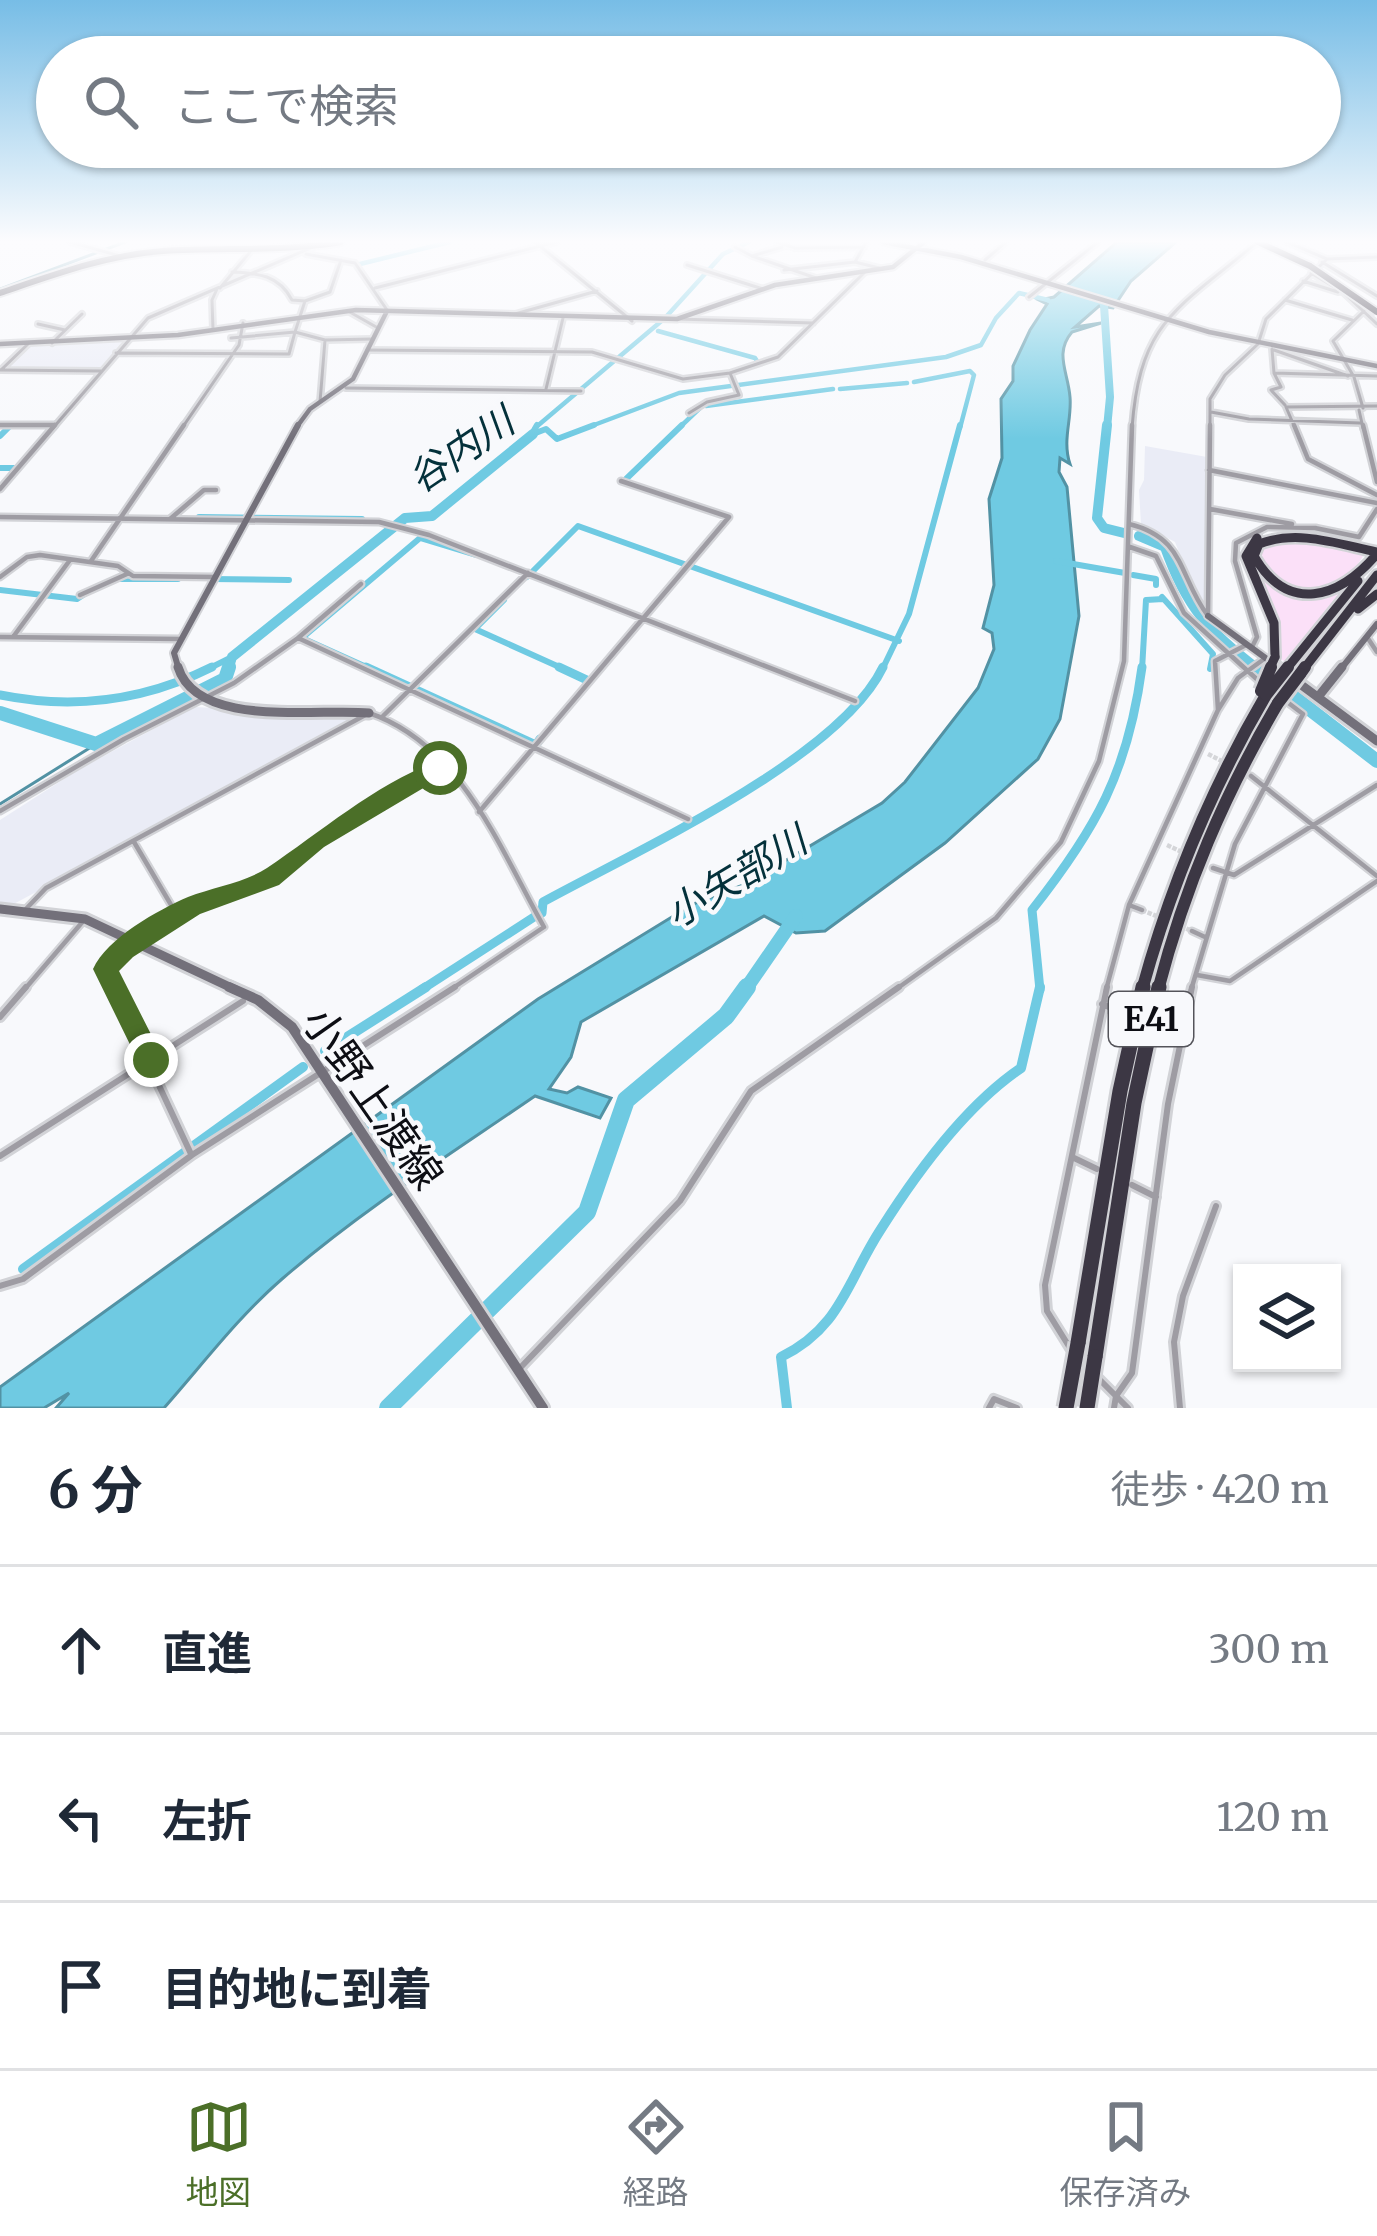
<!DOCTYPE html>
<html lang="ja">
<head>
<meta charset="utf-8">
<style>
  :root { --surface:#fff; --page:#f2f2f3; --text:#1f2937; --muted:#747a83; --line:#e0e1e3; --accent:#4b6f28 }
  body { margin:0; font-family:Merriweather,"Noto Sans JP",serif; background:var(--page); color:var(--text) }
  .controls { position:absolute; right:36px; bottom:36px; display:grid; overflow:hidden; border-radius:0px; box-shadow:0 3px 9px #0004 }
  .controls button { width:108px; height:108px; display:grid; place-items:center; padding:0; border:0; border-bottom:3px solid var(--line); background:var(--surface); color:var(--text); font:60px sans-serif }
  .stop { position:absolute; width:36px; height:36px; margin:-27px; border:9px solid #4b6f28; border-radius:50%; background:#fff }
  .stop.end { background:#4b6f28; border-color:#fff; box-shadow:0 3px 12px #0008 }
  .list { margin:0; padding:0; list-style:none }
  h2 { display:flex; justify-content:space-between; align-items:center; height:156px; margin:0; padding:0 48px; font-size:51px }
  h2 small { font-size:39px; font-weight:400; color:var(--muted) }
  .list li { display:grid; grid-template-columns:78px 1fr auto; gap:36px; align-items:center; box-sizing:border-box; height:168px; padding:0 48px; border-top:3px solid var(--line) }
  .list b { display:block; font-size:45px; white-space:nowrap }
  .list em { font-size:39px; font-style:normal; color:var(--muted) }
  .icon { flex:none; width:66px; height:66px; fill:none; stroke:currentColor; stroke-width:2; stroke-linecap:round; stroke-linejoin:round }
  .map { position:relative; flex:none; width:1377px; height:1408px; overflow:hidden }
  .search { position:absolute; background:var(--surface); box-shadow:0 3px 9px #0004; left:36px; right:36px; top:36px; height:132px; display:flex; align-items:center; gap:30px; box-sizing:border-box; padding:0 42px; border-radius:66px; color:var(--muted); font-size:45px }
  .sheet { height:660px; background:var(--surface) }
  nav { display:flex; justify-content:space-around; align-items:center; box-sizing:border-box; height:168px; border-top:3px solid var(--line); background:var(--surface); font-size:33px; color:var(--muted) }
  nav a { display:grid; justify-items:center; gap:6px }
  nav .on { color:var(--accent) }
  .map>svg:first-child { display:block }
</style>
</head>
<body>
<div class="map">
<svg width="1377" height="1408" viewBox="0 0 1377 1408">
  <rect width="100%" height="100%" fill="#f8f9fc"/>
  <path fill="#eaecf6" d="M124,341L99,370H3L29,345Z
    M1145,446L1207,457L1205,604L1199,602L1175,542L1141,524L1139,490L1144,480Z
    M194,707L359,714L358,719L10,906L0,907V820L78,770Z"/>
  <path fill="#fbe0f8" d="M1295,538L1366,551C1359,562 1353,575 1341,582C1314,599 1266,584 1261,550L1266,544Z
    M1253,563C1271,587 1310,598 1340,594L1284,661L1279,658L1277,619Z"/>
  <path fill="#6fcae2" stroke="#5292a4" stroke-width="3" d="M1117,242H1176L1131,281L1113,308L1099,306L1075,327L1101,323L1072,332C1054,353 1068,372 1070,397C1072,420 1062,440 1070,464L1060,458L1059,472L1067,487L1079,616L1060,719L1038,759L945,843L825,931L796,933L764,916L581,1022L571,1057L549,1089L567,1093L578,1087L611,1098L600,1118L535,1096C449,1155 362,1210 282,1279C238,1317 203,1364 164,1408H56L69,1393L44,1408H0V1387L538,999L693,904L746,884L882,803L905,782L978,688L994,649L992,633L983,628L994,585L989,499L1002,458L1001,399L1013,381V366L1030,330L1047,304L1039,300L1054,297Z"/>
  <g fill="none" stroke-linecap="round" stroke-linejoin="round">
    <path stroke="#5292a4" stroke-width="3" d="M0,289L125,242
      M0,804L96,744"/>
    <path stroke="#6fcae2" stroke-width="4.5" d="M360,264L450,242
      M658,331L755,358L759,364
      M914,382L970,371L974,375L960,428
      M840,389L907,383
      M706,406L833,389
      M535,428L665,318L723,254L749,242
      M586,428L679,393L946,357L981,345L996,318L1019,293L1048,300
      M679,428L700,408"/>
    <path stroke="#6fcae2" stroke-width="6" d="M533,432L537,425
      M533,434L546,429L557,439L594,425
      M0,436L9,427
      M0,468H14
      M625,480L682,425
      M199,517L362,519
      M1056,561L1125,573
      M1133,575L1156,579V585
      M527,577L578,526L899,641
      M116,579H178
      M211,579L289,580
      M0,590L77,599L86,593
      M1162,597L1213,654L1210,669
      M504,600L475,629L566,670
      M206,670L232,657
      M373,670L302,638L420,538L476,555
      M882,670L909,614L960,425
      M1142,670L1146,600L1163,599"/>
    <path stroke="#6fcae2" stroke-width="9" d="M366,667L536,745L540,739
      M559,667L589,681
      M0,695C74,710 144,701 212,667
      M542,913L543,902C634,852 839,759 883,667
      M421,990L534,917
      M1040,990L1032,910C1096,829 1128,772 1142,667"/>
    <path stroke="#6fcae2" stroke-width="10" d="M325,1051L426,987
      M23,1269L303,1067
      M787,1408L781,1357C841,1328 847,1281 881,1229C917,1172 965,1106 1021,1068L1040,987"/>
    <path stroke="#6fcae2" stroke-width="8" d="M1103,290L1110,397L1107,428"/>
    <path stroke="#6fcae2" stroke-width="10" d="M1107,425L1097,518L1104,528L1124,533
      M1139,536L1165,547C1186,607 1209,632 1259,670
      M228,670L232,657L405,518L432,516L533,434"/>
    <path stroke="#6fcae2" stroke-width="14" d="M1255,667L1377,761
      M0,713L96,744L225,679L229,667
      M745,990L796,916"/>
    <path stroke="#6fcae2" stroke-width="18" d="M388,1408L587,1212L626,1100L726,1016L747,987"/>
    <path stroke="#d5d6d9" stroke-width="4.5" stroke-dasharray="4.5 1.5" stroke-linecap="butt" d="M1208,754L1241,771
      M1167,845L1186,854
      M1142,910L1192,931"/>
    <defs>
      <path id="street-far2" d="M70,242L120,256
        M535,242L632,321
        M777,242L795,248L864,247
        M1287,242L1327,259L1377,257
        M735,247L752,256L782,247
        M306,254L355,263L387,310
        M752,256L816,278
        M341,260L330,292L305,301L295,332L325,340L372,339
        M985,260L1006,242
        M855,262L866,242
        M1322,262L1377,296
        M687,265L763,289
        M784,270L855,262L879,268
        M232,272C258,273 279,275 292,300L305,301
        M1311,273L1344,293L1377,324
        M1303,281L1338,292
        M220,288L250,252
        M375,288L556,242
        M1029,297L1098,242
        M1285,300L1352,320
        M348,311L378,328
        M515,314L597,291
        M677,319L813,323
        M38,324L65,330
        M213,330L212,300L217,289
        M52,343L82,314
        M1272,349L1274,373L1377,376
        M367,350L592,352L683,379L730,373L778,357L864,273
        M1274,350L1348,376
        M116,353L289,354L295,332L231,338
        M2,369L28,344
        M0,370L101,371
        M1274,373L1281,387L1271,390L1285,405
        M346,388L581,391
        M546,389L563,318
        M320,402L325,340
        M1363,408L1354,377L1333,341L1364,311
        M1359,410L1363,428
        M1211,412L1249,419L1360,423
        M689,413L707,402L739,395L730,373
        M0,425H54
        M53,428L148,318L315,246
        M182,428L239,345L243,323
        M1132,428C1140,320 1178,309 1255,244
        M1210,428V399L1225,375L1258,344L1266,319L1327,259
        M1295,428L1286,407L1377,406"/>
      <path id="street-far1" d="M0,425H54
        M1294,425L1308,459L1377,495
        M1363,425L1377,482
        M1209,470L1377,503
        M0,489L55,425
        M1210,509L1292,524
        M0,517L379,522L429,535L855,701
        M170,519L204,490H216
        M1129,524C1186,538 1178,576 1208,616
        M1315,528L1359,537L1377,509
        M1130,547L1156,556L1184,613L1261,683
        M91,561L184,425
        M0,577L27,557L40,555L118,566L133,576L215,577
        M80,595L127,574
        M1208,616L1210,425
        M0,637L181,639
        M13,637L70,560
        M1367,637L1377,652
        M298,638L688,819
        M1252,647L1257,637L1235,561L1236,543L1267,527L1316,528
        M1218,710L1215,661L1246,645
        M383,716L528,573
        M1251,776L1377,876
        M0,811L124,739L234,683L298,638L361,584
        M479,812L729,517L621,481
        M134,842L177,915
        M1213,868L1234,875L1377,785
        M1129,905L1142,910
        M25,910L46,888L369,713C461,744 500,849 544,927L450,990
        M1192,931L1205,937
        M1197,975L1230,981L1377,881
        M24,990L85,919
        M115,990L105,969L125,949L177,915L271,878L317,841L447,765
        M895,990L996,918L1061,842L1099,761L1124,661L1132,425
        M1106,990L1129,905L1218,710L1238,678L1264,659
        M1191,990L1235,844L1303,714L1270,689"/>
      <path id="street" d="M113,987L191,1154
        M1102,1004L1125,1014
        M0,1017L26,987
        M1169,1034L1183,1040
        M0,1156L243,1001
        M1072,1157L1097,1169
        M1132,1185L1156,1197
        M0,1286L23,1279L192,1155L455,987
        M1070,1348L1047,1311L1045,1285L1107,987
        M521,1367L680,1201L751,1091L899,987
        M1098,1378L1128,1408
        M989,1408L994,1399L1017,1408
        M1114,1408L1116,1396L1132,1373L1168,1104L1192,987
        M1180,1408L1174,1342L1183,1296L1216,1206"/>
      <path id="secondary-far3" d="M883,242L961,257L1209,332L1377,366
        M0,344L178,335L356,310L677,319L775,285L893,267L924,242
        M296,428L310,409L353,379L387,311"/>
      <path id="secondary-far2" d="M1208,616L1282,670
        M179,670L174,653L298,425
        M1340,670L1377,624"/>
      <path id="secondary-far1" d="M178,667C197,729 318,708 369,713
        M1277,667L1377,741
        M1318,697L1342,667
        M0,909L85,919L236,990"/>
      <path id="secondary" d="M229,987L258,1000L292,1027L543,1408"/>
      <path id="primary" d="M0,293C53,275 107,255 163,251C223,247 282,252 341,242"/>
      <path id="highway-far3" d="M1258,242L1310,266"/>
      <path id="highway-far2" d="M1257,538L1246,556L1274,623L1275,657
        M1376,555C1339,598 1288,615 1254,556L1259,544C1297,529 1338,544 1377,552
        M1358,609L1377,594
        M1289,666L1358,581
        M1303,670L1377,575"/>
      <path id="highway-far1" d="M1300,674L1305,667
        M1142,990C1171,884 1211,789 1266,695
        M1158,990C1185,886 1224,795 1278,703"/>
      <path id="highway" d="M1078,1343L1120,1091L1143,987
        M1095,1357L1134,1103L1159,987"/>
    </defs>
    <use href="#street-far2" stroke="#d2d3d7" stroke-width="8"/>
    <use href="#street-far1" stroke="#d2d3d7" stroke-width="9"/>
    <use href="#street" stroke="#d2d3d7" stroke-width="12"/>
    <use href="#secondary-far3" stroke="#d2d3d7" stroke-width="9"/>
    <use href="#secondary-far2" stroke="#d2d3d7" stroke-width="10"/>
    <use href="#secondary-far1" stroke="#d2d3d7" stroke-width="15"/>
    <use href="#secondary" stroke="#d2d3d7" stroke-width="16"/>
    <use href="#primary" stroke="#d2d3d7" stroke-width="10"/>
    <use href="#highway-far3" stroke="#d2d3d7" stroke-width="10"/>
    <use href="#highway-far2" stroke="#d2d3d7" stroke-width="14"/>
    <use href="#highway-far1" stroke="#d2d3d7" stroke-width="18"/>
    <use href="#highway" stroke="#d2d3d7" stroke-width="21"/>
    <use href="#street-far2" stroke="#9e9ca3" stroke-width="3"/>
    <use href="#street-far1" stroke="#9e9ca3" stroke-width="4.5"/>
    <use href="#street" stroke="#9e9ca3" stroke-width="6"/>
    <use href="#secondary-far3" stroke="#73707a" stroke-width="4.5"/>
    <use href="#secondary-far2" stroke="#73707a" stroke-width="6"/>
    <use href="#secondary-far1" stroke="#73707a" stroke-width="9"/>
    <use href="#secondary" stroke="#73707a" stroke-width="10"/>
    <use href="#primary" stroke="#55515d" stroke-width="6"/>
    <use href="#highway-far3" stroke="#3c3744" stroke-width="6"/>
    <use href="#highway-far2" stroke="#3c3744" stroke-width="9"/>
    <use href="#highway-far1" stroke="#3c3744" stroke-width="12"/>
    <use href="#highway" stroke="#3c3744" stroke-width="15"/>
    <defs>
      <path id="highway-bridge-far3" d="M1310,266L1377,312"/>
      <path id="highway-bridge-far2" d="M1269,670L1275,657
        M1286,670L1289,666"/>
      <path id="highway-bridge-far1" d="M1261,691L1271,667
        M1266,695L1288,667
        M1278,703L1300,674"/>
      <path id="highway-bridge" d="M1066,1408L1078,1343
        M1087,1408L1095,1357"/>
    </defs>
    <use href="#highway-bridge-far3" stroke="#d2d3d7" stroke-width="10" stroke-linecap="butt"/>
    <use href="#highway-bridge-far2" stroke="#d2d3d7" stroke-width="14" stroke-linecap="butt"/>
    <use href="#highway-bridge-far1" stroke="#d2d3d7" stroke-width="18" stroke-linecap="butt"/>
    <use href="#highway-bridge" stroke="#d2d3d7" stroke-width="21" stroke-linecap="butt"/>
    <use href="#highway-bridge-far3" stroke="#3c3744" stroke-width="6"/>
    <use href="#highway-bridge-far2" stroke="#3c3744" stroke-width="9"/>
    <use href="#highway-bridge-far1" stroke="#3c3744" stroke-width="12"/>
    <use href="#highway-bridge" stroke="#3c3744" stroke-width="15"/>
  </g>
  <linearGradient id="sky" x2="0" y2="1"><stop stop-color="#77bde6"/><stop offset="0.55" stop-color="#fcfcfe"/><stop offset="1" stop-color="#fcfcfe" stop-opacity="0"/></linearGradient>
  <rect width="1377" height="439" fill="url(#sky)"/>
  <path fill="#4b6f28" d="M440,760L447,762V774L324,847L279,885L200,914L133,957L119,971L164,1060L160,1069L151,1073L142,1069L93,969C107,938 158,910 188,897C213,887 244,883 267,868C322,831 377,783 440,760Z"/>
  <g text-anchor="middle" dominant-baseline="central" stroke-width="9" stroke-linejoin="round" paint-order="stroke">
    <rect fill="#f8f9fc" stroke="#54545a" stroke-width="3" x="1109" y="992" width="84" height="54" rx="9"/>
    <g font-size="33" font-weight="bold" fill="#0d0e14">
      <text x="1151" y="1019">E41</text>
    </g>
    <g font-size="39" font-style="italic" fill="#04313b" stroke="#f8f9fc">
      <text transform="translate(461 450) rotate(-34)">谷内川</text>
      <text transform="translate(736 877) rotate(-31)">小矢部川</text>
    </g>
    <g font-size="42" fill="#0d0e14" stroke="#f8f9fc">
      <text transform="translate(373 1098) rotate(55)">小野上渡線</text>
    </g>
  </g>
</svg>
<div class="controls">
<button><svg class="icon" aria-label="layers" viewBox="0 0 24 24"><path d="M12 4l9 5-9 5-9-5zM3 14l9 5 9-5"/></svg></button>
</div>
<div class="stop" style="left:440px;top:768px"></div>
<div class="stop end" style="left:151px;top:1060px"></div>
<div class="search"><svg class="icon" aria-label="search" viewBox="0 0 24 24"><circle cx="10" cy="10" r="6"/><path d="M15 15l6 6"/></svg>ここで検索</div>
</div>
<section class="sheet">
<h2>6 分<small>徒歩 · 420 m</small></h2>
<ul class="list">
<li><svg class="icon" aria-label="ahead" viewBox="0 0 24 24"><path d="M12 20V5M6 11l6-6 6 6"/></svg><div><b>直進</b></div><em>300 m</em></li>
<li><svg class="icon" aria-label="left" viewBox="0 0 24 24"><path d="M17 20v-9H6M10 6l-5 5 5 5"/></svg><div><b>左折</b></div><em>120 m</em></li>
<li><svg class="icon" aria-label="arrive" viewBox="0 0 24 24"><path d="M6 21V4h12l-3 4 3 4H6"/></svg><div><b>目的地に到着</b></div></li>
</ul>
</section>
<nav>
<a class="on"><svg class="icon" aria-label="map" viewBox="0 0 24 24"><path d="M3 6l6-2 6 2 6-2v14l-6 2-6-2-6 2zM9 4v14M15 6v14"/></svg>地図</a>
<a><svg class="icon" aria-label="directions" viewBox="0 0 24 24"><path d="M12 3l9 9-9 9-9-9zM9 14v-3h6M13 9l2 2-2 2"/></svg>経路</a>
<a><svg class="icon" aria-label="saved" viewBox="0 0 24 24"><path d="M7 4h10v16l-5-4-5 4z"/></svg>保存済み</a>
</nav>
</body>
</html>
